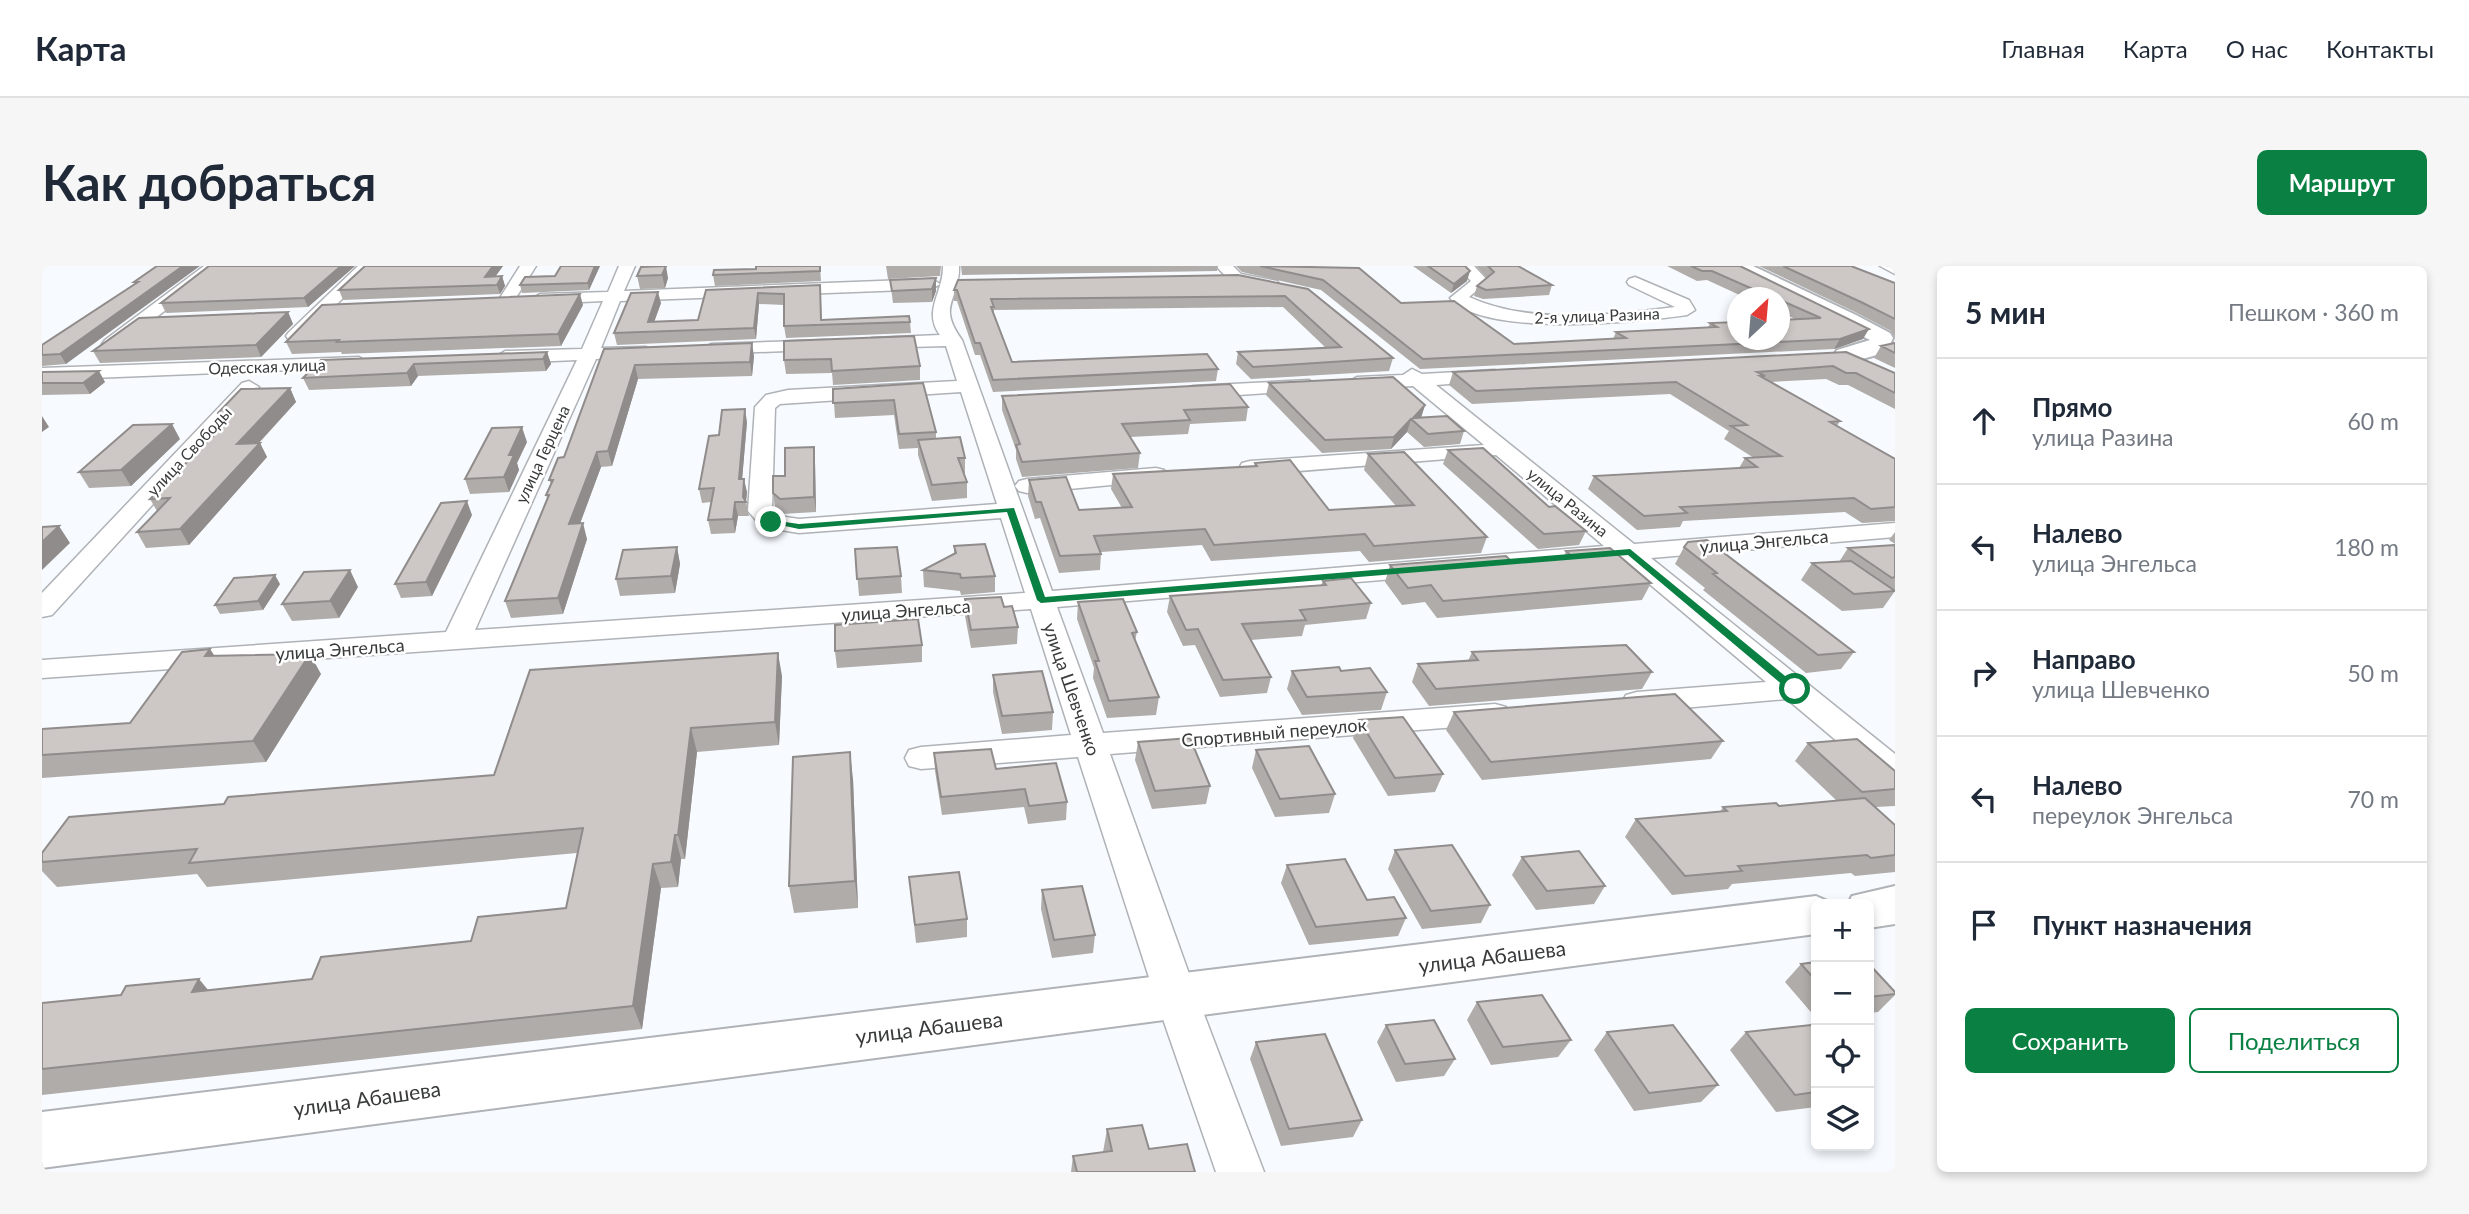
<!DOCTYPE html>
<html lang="ru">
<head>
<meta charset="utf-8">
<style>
  :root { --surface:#fff; --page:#f6f6f7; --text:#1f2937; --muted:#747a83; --line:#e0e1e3; --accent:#0b8043 }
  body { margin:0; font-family:Lato,sans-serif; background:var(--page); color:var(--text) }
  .controls { position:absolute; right:21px; bottom:21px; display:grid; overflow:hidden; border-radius:10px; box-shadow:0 4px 10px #0003 }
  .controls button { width:63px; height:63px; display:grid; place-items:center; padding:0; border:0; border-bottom:2px solid var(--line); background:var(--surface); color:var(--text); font:35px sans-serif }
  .compass { position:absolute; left:1685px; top:21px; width:63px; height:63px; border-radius:50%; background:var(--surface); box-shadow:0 4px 10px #0003; rotate:26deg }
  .stop { position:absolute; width:21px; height:21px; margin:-16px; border:5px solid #0b8043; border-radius:50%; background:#fff }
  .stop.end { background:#0b8043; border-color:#fff; box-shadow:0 2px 7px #0008 }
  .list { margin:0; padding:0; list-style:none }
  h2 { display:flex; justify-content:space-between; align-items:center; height:91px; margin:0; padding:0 28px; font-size:30px }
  h2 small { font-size:23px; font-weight:400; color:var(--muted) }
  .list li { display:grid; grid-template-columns:46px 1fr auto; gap:21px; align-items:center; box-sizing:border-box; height:126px; padding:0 28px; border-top:2px solid var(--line) }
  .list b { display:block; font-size:26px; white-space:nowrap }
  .list p { margin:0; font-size:23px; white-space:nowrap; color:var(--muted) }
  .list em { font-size:23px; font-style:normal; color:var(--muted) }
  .actions { display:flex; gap:14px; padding:21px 28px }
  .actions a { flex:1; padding:16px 0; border:2px solid var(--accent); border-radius:10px; text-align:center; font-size:24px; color:var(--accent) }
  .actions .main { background:var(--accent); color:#fff }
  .icon { flex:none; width:38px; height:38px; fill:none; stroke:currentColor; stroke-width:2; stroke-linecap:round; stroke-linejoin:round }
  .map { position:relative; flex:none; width:1853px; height:906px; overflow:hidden; border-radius:10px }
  header { display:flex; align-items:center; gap:42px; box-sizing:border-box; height:98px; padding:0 35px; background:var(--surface); border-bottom:2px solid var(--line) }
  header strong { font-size:33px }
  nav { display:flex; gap:38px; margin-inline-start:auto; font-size:24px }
  .intro { display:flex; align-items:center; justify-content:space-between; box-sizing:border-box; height:168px; padding:0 42px }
  h1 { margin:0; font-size:49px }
  .button { padding:18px 32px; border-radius:10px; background:var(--accent); color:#fff; font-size:24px; font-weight:700 }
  main { display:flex; gap:42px; padding:0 42px }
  aside { flex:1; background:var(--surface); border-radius:10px; box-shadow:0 4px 10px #0003 }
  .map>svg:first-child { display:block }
</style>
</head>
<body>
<header>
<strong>Карта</strong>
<nav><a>Главная</a><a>Карта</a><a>О нас</a><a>Контакты</a></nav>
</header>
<div class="intro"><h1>Как добраться</h1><a class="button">Маршрут</a></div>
<main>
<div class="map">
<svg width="1853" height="906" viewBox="0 0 1853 906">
  <rect width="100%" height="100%" fill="#f7fbff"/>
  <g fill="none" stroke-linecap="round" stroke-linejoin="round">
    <defs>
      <path id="street" d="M162,0H180L75,82H63L60,78L63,74Z
        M316,0H333L259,74H247L244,70L247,66Z
        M478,0H494L470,38H458L456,35Z
        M577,0H593L582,25L890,13L898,18L890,23L578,35L559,82L604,81L613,86L604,91L554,93L433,364L983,327L959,252L757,267L720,261L706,245L713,141L724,129L746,124L915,115L904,80L830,82L821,77L830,72L898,69C880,45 902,25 901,0H917C918,36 894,38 920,74L1010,325L1562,280L1454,189L1208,209L1200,207L1197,202L1200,197L1208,195L1442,179L1371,120L1315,123L1305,117L1315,111L1361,109L1370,103L1380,108L1452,104L1459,106L1462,110L1459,114L1394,119L1592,278L1853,257V271L1609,292L1853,488V518L1841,514L1745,433L1595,446L1584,443L1580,436L1584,429L1595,426L1724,416L1579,294L1015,341L1061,467L1453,438L1464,441L1469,448L1464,455L1453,458L1068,488L1155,730L1222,906H1174L1113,730L1036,491L879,503L867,500L863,492L867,484L879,481L1029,469L989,343L0,412V394L404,366L535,94L463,97L454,91L463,85L540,83L561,35L498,38L490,33L498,28L566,26ZM919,126L955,238L757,253L737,250L730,243L733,142L738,138Z
        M1174,0H1191L1199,8L1235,15L1237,18L1229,23L1188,15Z
        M1415,0H1432L1446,15L1427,31C1489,59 1568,49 1633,41L1587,19L1585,16L1587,13L1593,11L1647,34L1653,44L1645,49C1596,56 1442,72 1408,32L1429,15Z
        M1838,0H1853V8Z
        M786,74L795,79L792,83L669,88L660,83L669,78Z
        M317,91L326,97L324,101L0,114V102Z
        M1267,114L1277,120L1274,124L1151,132L1144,130L1141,126L1144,122L1151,120Z
        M207,115L217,121L214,125L10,349L0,351V327L200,117Z
        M1114,202L1122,204L1125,209L1122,214L985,227L977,225L973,220L977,215L985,213Z"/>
      <path id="secondary" d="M1687,0H1711L1814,49L1848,67L1851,72L1845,86C1830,90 1810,98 1795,94L1792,89L1795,84L1828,74L1689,4Z
        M1853,620V658L1827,662V638H1806L1810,630Z
        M1774,630L1792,638H1774V668L0,902V846Z"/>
    </defs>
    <use href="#street" stroke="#afb2b6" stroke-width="3"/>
    <use href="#secondary" stroke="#afb2b6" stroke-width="4"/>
    <use href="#street" fill="#fff" fill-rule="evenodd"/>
    <use href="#secondary" fill="#fff" fill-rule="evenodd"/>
  </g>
  <path fill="#b0acaa" d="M115,0L24,98L0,100V79L93,18L92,16Z
    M167,0H313L266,41L124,47L119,37Z
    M323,0H461L453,11L460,10L463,20L458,28L301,34L297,24Z
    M558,0L547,24L480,27L478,19L513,10Z
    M778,0L779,15L673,20L671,9L714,3Z
    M844,0H899L898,10L846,13Z
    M919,0H1176L1175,5L920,9Z
    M1194,0H1244L1359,37L1472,78L1571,73L1574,66L1666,62L1668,57L1753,53L1738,46V32H1704L1665,14L1655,15L1625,0H1698L1821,73L1792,83L1378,103L1279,24L1200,6Z
    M1371,0H1423L1425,15L1409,27Z
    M1434,0H1476L1510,19L1507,29L1441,33L1432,30L1435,20L1445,12Z
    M1717,0H1809L1853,17V72L1849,65L1815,47Z
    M599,1L626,12L623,22L598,23L595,10Z
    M894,12V25L890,36L851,37L848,14Z
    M778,19L780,54L868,56L869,67L744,72L742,60V39L717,38L714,73L575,79L572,67L619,37L612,55L656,54L664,24Z
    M1266,23L1351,92L1347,105L1209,113L1194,98L1196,86L1284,82L1241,41L952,44V50L970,96L1176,103L1174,115L951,126L938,89H933L915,35H912V24Z
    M541,39L519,80L300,88L299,86L250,88L244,76Z
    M246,46L251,58L219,91L58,97L51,85Z
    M742,75L878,100V114L791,119L790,107L744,108L742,94Z
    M1853,76V102L1832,92L1839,80Z
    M562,83L712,90L710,110L596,113L570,200L559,201L538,257L545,273L521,348L469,352L463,335L505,232L504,229L509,218L507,214L522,191Z
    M505,86L509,98L504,105L376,110L369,120L267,124L261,112L279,94Z
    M1804,86L1853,107V143L1806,119H1797L1784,113L1729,116L1798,155L1795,160L1853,193V255L1820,257L1803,246L1641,255L1638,261L1595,264L1546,223L1552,210L1697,202L1703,192H1712L1682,173L1687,165L1628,128L1430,138L1407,119L1411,106Z
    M0,106L63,116L48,128L0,129Z
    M881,117L894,166V173L923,192V207H922L925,216V232L890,235L876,189V182L857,183L852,149L793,152L791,123Z
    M1227,117L1383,139L1379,151L1422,165L1418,178L1382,181L1365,166L1349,183L1280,187L1224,129Z
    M248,122L254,136L217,177H218L225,191L147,279L104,282L95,266L115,245L108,233L182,159L176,147Z
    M960,130L1206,141L1204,155L1148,158L1146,168L1088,171L1098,187L1096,202L980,211L974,193V184L960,144Z
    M705,156L700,213L705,226L704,235L707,250H696L693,267L669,268L666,254L669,236L660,237L657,223L677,169Z
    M138,173L89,220L47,222L37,206Z
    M485,176L475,197L477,204L467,226L428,228L423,213Z
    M772,181L773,195L774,246L740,248L733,242L731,227L743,210Z
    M1406,184L1507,241L1544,265L1537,279L1496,283L1401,198Z
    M1326,188L1445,271L1439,287L1327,296L1318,285L1169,295L1160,279L1059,286V288L1058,304L1017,307L998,252L993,253L986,230L987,214L1037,244L1080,242L1069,223L1071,208L1212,200L1213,197L1287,244L1354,240L1322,204Z
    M430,249L390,330L359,332L353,318Z
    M1853,266V278L1847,274Z
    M1853,279V325L1841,342L1800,345L1759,314L1770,297L1797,296L1806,282Z
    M912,280L953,310V326L919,329L918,325L882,321L881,304L912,287Z
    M635,281L638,298L633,327L578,330L574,313Z
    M1642,281L1812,386L1799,403L1764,407L1661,324L1663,322L1633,298Z
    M813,283L859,310L860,327L817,330Z
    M1524,285L1609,317L1600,334L1395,352L1383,336L1360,339L1343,316L1348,299L1470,296L1521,293Z
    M1281,315L1329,337L1324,353L1263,359L1260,370L1209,374L1229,411L1225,427L1178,431L1153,379L1141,380L1125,346L1128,330L1279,319Z
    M238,318L221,344L178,348L173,339Z
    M316,321L297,352L250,355L240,338Z
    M923,333L962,341L976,361L975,378L929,382L923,350Z
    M1036,336L1095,366L1093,375L1117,431L1114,449L1065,452L1051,412L1052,402L1035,353Z
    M880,379V396L795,402L793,385Z
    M168,383L172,389L279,408L224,496L0,512V463L88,457Z
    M1430,386L1610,406L1600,423L1387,440L1370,416L1376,398L1426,395Z
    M1250,405H1299L1345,426L1339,444L1260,449L1245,423Z
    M951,409L1011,446L1010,464L960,468L951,426Z
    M740,410L737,479L655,486L643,593H639L636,621L619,622L600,763L0,829V737L166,724L270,713L429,675L524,642L535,587L165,621L155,608L15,621L0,605V587L182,538L452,509Z
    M1412,446L1681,475L1669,493L1440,514L1404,464Z
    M1317,454L1401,508L1393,526L1346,530L1311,472Z
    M1096,476L1168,520L1164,538L1110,543L1093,494Z
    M1766,477L1853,505V540L1834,541L1853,559V606L1813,610L1809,607L1690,618L1686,623L1630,629L1583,571L1594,553L1678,546L1681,541L1737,540L1795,535L1753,495Z
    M1214,484L1293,528L1287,547L1233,551L1210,502Z
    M892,487L954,503L1025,536L1024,554L986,558L982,541L900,549L893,505Z
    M811,513L816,642L752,647L747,620Z
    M1353,584L1448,639L1439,657L1380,663L1346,603Z
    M1480,591L1563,620L1552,638L1494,644L1470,609Z
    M1245,599L1364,652L1356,670L1267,679L1239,617Z
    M867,611L925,653V671L874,677Z
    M1000,624L1053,669L1051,687L1010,692L999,643Z
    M1774,696V752L1743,716L1759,698Z
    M1827,698L1853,726V729L1836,746L1827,747Z
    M1435,736L1529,774L1516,791L1449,799L1425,754Z
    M1344,759L1413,793L1402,810L1354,816L1335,776Z
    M1774,765V841L1734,846L1688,784L1704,766Z
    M1565,766L1676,819L1659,836L1592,845L1552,784Z
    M1214,776L1320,854L1311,871L1239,880L1208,793Z
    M1065,863L1107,883L1153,906H1029L1031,890L1061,886Z"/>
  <path fill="#908c8b" d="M141,0H158L24,98L18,88Z
    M299,0H313L266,41L262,32Z
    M451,0H461L447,19L443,11Z
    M553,0H558L547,24L546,17Z
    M624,0L626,12L623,22L620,9Z
    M1428,5L1425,15L1409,27L1412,18Z
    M460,10L463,20L458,28L455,19Z
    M894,12V25L890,36V23Z
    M616,26L619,37L609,65L606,56Z
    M716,27L717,38L714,73L712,62Z
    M538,28L541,39L519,80L516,68Z
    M246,46L251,58L219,91L214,79Z
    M1827,63L1821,73L1792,83L1798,73Z
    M710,77L712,90L710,110L708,96Z
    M505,86L509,98L504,105L501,93Z
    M372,98L376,110L369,120L365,107Z
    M593,99L596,113L570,200L566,185Z
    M57,105L63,116L48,128L41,117Z
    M248,122L254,136L203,192L195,178Z
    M1383,139L1379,152H1371Z
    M703,143L705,156L699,226L697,213Z
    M0,150L7,161L0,166Z
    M1369,153L1365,166L1349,183L1352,171Z
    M130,158L138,173L89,220L79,204Z
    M480,161L485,176L475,197L477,204L467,226L462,211L467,189Z
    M218,177L225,191L147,279L138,263Z
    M772,181L773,195L774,246L772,231Z
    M555,186L559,201L532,274L527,258Z
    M702,213L705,226L704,236L701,231Z
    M425,235L430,249L390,330L384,316Z
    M693,236L696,250L693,267L691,253Z
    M541,257L545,273L521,348L516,332Z
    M17,260L28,277L0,304V276Z
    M635,281L638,298L633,327L629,310Z
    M308,304L316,321L297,352L288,335Z
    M233,309L238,318L221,344L216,335Z
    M168,383L181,404L163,390Z
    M736,387L740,410L737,479L733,456Z
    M268,388L279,408L224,496L211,475Z
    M649,462L655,486L643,593L636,569Z
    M808,486L811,513L816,642L813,615Z
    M633,569L639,593L636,621L629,596Z
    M611,598L619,622L600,763L591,740Z
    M157,713L177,737L150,726Z"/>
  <path fill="#cdc8c6" stroke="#908c8b" stroke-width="2" d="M115,0H141L18,88L0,89V79L96,16H92Z
    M167,0H299L262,32L119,37Z
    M323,0H451L443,11L460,10L455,19L297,24Z
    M519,0H553L546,17L478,19L483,11L513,10Z
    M624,0L620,9L595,10L599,1Z
    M714,0H778V5L671,9L672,4L714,3Z
    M1218,0L1317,2L1359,37L1412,35L1472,78L1584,72L1574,66L1675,61L1668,57L1696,56V74H1738V54L1779,52L1738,34V32H1731L1670,5H1660L1649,0H1698L1827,63L1798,73L1381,93L1281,14Z
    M1386,0H1423L1428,5L1412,18Z
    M1446,0H1476L1510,19L1444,24L1435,20L1452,6Z
    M1741,0H1809L1853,17V53L1821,37Z
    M1196,9L1266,23L1351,92L1211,101L1196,86L1299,81L1243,30L949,33L952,41H949L970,96L1165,88L1176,103L951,114L938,77H933L915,24H912L916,14Z
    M894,12L890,23L850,25L848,14Z
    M778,19L779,54L867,50L868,56L742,60V28L716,27L712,62L572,67L589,27L616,26L606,56L656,54L664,24Z
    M538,28L516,68L295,76L297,74L244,76L280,39Z
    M246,46L214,79L51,85L97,52Z
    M872,70L878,100L790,105L789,93L742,94V75Z
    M1853,76V87L1839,80L1853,77Z
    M710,77L708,96L593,99L566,185L555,186L527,258L541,257L516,332L463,335L507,229H504L511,214H507L516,192L522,191L562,83Z
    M505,86L501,93L372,98L365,107L261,112L279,94Z
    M1804,86L1853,107V127L1814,107H1804L1791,100L1715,106L1723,110H1718L1798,155L1788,156L1853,193V241L1829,243L1812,232L1638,241L1645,247L1602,250L1552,210L1715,201L1703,192L1739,190L1689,160L1705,159L1634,116L1434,125L1411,106Z
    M57,105L41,117H0V106Z
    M1351,111L1383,139L1371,152L1405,150L1422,165L1386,168L1369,153L1352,171L1283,174L1227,117Z
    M881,117L894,166L857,168L852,134L791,137V123Z
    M1188,118L1206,141L1142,144L1148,154L1080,158L1098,187L980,196L974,179L978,178L960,130Z
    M248,122L195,178L218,177L138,263L95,266L128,232L108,233L185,156L176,147L199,123Z
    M703,143L697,213H702L701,231L704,236H693L691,253L666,254L672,222L657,223L667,170L677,169L680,144Z
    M130,158L79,204L37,206L91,159Z
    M480,161L467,189H472L462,211L423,213L450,162Z
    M918,171L923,192H916L925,216L890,219L876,174Z
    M772,181V231L738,233L731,227V210H743V182Z
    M1441,182L1507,241L1513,240L1544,265L1502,268L1406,184Z
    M1362,186L1445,271L1332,280L1323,268L1172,279L1163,263L1052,270L1059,288L1018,290L999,236H994L987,214L1024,211L1037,244L1090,241L1071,208L1215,200L1213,197L1248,194L1287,244L1372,239L1326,188Z
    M425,235L384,316L353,318L399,237Z
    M17,260L0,276V261Z
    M1665,274L1812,386L1776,389L1671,308L1675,307L1642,281L1646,276Z
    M943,278L953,310L919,312L918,308L881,304L914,287L912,280Z
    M1853,279V311L1850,312L1806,282Z
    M635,281L629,310L574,313L581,284Z
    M855,281L859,310L815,313L813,283Z
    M1568,282L1609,317L1401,335L1389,319L1366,322L1348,299L1464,290L1470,296L1532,292L1524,285Z
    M1809,295L1853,325L1812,328L1770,297Z
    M308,304L288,335L240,338L262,306Z
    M233,309L216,335L173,339L192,312Z
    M1309,312L1329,337L1258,344L1264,354L1200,358L1229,411L1181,414L1156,363L1144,364L1128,330L1284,319L1281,315Z
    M959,331L962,341L970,340L976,361L929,364L923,333Z
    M1081,333L1095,366L1090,367L1117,431L1067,435L1053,395H1057L1036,336Z
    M876,353L880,379L793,385V359Z
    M1584,379L1610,406L1394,423L1376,398L1436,394L1430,386Z
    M168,383L163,390L268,388L211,475L0,489V463L88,457L140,386Z
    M736,387L733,456L649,462L636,569H633L629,596L611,598L591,740L0,803V737L79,729L84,720L157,713L150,726L270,713L279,691L429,675L436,651L524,642L541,562L147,597L155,583L0,596V587L27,551L182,538L186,531L452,509L488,404Z
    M1297,401L1299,405L1328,402L1345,426L1265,431L1250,405Z
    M1000,405L1011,446L960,450L951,409Z
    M1633,428L1681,475L1449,496L1412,446Z
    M1361,451L1401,508L1353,512L1317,454Z
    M1148,472L1168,520L1113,525L1096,476Z
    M1815,473L1853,505V523L1820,526L1766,477Z
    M1267,480L1293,528L1238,533L1214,484Z
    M949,483L954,503L1014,497L1025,536L987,540L983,523L899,531L892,487Z
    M808,486L813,615L747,620L751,491Z
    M1823,532L1853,559V589L1829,592L1825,589L1696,600L1700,605L1643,610L1594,553L1685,545L1681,541L1734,537L1737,540Z
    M1410,579L1448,639L1389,645L1353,584Z
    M1537,585L1563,620L1505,625L1480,591Z
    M1303,593L1325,634L1352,631L1364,652L1274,661L1245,599Z
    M917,606L925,653L873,659L867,611Z
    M1040,620L1053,669L1012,674L1000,624Z
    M1774,696V715L1759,698Z
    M1827,698L1853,726V728L1827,731Z
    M1500,729L1529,774L1461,781L1435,736Z
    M1392,754L1413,793L1363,798L1344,759Z
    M1631,759L1676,819L1607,827L1565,766Z
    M1769,759L1774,765V826L1753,829L1704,766Z
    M1283,768L1320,854L1247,863L1214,776Z
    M1100,859L1107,883L1145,878L1153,906H1035L1031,890L1070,885L1065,863Z"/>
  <path fill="#0b8043" d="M972,242L1003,331L1588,283L1759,423L1749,426L1586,289L999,337L995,334L965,246L757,263L724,256L729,254L757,258Z"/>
  <g text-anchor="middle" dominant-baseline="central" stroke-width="5" stroke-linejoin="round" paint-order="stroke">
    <g font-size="16" fill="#393a3b" stroke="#fff">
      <text transform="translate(1555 49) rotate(-2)">2-я улица Разина</text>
      <text transform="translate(225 100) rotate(-2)">Одесская улица</text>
      <text transform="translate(147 185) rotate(-47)">улица Свободы</text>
      <text transform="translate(500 188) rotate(-65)">улица Герцена</text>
      <text transform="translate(1526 236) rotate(39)">улица Разина</text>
    </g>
    <g font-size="18" fill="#393a3b" stroke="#fff">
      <text transform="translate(1722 275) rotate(-5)">улица Энгельса</text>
      <text transform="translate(864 344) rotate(-4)">улица Энгельса</text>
      <text transform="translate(298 383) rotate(-4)">улица Энгельса</text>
      <text transform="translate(1030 423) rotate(71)">улица Шевченко</text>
      <text transform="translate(1232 466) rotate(-5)">Спортивный переулок</text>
    </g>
    <g font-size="21" fill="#393a3b" stroke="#fff">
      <text transform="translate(1450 690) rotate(-7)">улица Абашева</text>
      <text transform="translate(887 761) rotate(-7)">улица Абашева</text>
      <text transform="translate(325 832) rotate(-8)">улица Абашева</text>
    </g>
  </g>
</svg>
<div class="controls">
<button>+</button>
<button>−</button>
<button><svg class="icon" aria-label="locate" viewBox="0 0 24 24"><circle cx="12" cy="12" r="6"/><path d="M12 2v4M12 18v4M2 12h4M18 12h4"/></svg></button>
<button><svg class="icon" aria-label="layers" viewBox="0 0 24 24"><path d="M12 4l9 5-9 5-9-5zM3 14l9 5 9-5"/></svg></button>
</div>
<svg class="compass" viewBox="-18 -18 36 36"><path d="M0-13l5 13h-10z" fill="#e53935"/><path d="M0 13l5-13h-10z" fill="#747a83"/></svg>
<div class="stop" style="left:1753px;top:423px"></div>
<div class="stop end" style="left:729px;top:256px"></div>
</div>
<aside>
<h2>5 мин<small>Пешком · 360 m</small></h2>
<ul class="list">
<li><svg class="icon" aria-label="ahead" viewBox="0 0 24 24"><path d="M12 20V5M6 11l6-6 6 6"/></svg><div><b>Прямо</b><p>улица Разина</p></div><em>60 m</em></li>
<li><svg class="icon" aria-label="left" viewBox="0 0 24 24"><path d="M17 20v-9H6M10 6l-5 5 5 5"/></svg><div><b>Налево</b><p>улица Энгельса</p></div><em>180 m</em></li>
<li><svg class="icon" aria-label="right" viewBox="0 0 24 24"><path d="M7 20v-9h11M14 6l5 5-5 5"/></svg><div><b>Направо</b><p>улица Шевченко</p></div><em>50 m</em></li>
<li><svg class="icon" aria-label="left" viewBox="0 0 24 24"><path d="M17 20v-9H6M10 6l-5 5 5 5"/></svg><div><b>Налево</b><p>переулок Энгельса</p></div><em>70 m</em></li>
<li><svg class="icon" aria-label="arrive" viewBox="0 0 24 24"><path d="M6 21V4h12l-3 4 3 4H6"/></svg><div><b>Пункт назначения</b></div></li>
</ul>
<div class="actions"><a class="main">Сохранить</a><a>Поделиться</a></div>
</aside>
</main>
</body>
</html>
